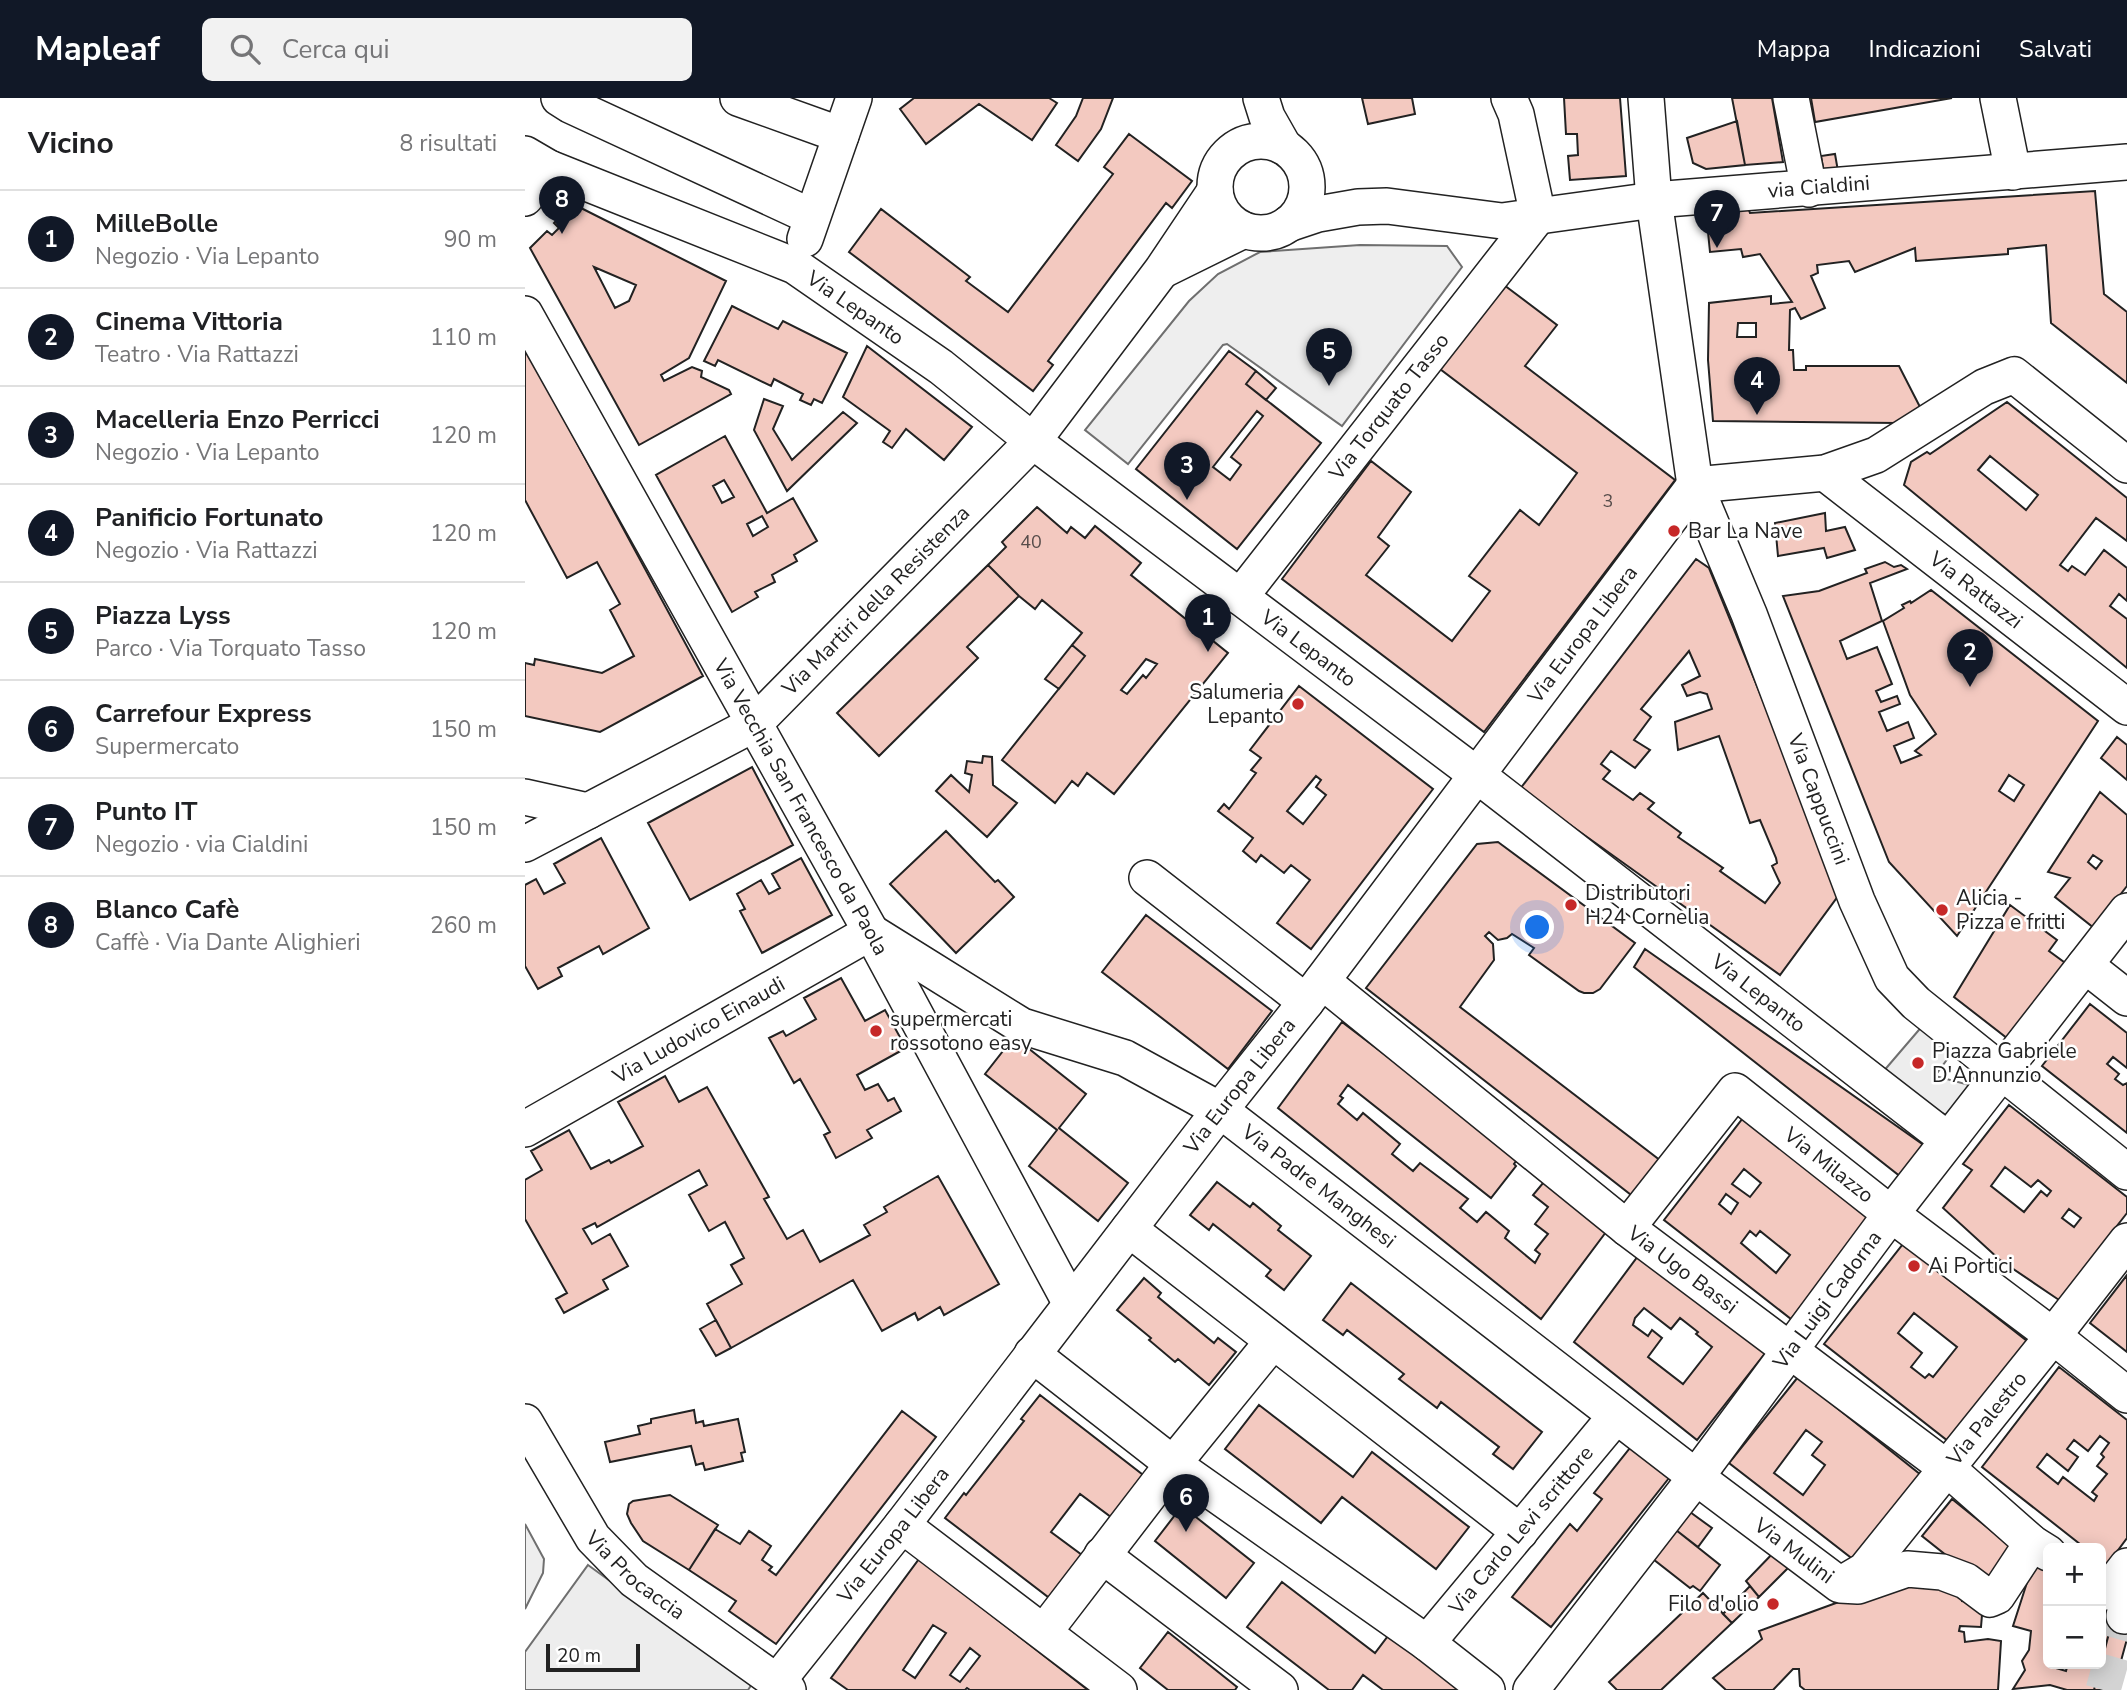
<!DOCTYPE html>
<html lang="it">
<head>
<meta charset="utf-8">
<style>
  :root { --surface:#fff; --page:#f2f2f2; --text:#202124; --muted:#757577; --line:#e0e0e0; --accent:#111827 }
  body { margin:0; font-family:"Nunito Sans",sans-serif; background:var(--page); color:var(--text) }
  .controls { position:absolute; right:21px; bottom:21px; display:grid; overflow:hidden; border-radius:10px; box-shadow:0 4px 18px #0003 }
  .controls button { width:63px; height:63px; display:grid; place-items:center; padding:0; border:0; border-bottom:2px solid var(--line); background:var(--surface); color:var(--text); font:35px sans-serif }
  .scale { position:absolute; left:21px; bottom:18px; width:94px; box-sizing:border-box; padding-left:7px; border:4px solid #222; border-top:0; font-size:19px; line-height:24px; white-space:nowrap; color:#222; -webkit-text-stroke:5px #fff; paint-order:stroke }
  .you { position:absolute; left:1013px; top:830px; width:24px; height:24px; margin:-18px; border:5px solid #fff; border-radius:50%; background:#1a73e8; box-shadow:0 0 0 10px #1a73e833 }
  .badge { display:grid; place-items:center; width:46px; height:46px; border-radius:50%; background:var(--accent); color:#fff; font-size:23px; font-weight:700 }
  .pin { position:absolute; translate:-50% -58px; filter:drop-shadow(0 2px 4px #0008) }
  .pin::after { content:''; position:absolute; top:37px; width:24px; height:21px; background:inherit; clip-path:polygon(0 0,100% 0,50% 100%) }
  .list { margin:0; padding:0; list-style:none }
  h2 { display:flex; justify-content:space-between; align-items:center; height:91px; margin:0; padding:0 28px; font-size:30px }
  h2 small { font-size:23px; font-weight:400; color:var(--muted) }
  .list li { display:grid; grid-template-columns:46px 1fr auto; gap:21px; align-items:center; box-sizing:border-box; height:98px; padding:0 28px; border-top:2px solid var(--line) }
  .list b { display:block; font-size:26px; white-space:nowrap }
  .list p { margin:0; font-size:23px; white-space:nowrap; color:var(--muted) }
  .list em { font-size:23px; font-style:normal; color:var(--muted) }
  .icon { flex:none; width:38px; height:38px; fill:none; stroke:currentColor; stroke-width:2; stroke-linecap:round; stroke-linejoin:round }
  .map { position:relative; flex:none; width:1602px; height:1592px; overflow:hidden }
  header { display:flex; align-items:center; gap:42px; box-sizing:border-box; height:98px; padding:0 35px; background:var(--accent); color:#fff }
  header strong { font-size:33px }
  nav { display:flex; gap:38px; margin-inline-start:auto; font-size:24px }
  .search { width:490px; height:63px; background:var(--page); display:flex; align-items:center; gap:18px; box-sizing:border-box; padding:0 24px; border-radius:10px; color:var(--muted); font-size:26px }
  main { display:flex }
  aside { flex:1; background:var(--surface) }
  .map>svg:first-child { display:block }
</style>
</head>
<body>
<header>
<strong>Mapleaf</strong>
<div class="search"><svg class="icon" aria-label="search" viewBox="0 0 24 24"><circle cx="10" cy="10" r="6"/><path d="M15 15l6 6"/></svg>Cerca qui</div>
<nav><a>Mappa</a><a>Indicazioni</a><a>Salvati</a></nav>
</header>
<main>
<aside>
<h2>Vicino<small>8 risultati</small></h2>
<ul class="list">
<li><span class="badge">1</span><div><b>MilleBolle</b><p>Negozio · Via Lepanto</p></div><em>90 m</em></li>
<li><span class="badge">2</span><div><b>Cinema Vittoria</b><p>Teatro · Via Rattazzi</p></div><em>110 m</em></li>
<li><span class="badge">3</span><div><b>Macelleria Enzo Perricci</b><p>Negozio · Via Lepanto</p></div><em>120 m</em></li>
<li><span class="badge">4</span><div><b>Panificio Fortunato</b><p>Negozio · Via Rattazzi</p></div><em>120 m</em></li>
<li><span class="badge">5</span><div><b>Piazza Lyss</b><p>Parco · Via Torquato Tasso</p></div><em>120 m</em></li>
<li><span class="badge">6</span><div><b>Carrefour Express</b><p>Supermercato</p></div><em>150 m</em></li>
<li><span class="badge">7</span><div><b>Punto IT</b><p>Negozio · via Cialdini</p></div><em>150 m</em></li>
<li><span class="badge">8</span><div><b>Blanco Cafè</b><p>Caffè · Via Dante Alighieri</p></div><em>260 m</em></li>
</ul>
</aside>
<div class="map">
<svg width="1602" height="1592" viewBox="0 0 1602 1592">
  <rect width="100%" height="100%" fill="#fff"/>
  <path fill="#eee" stroke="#6f6f6f" stroke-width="2" d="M835,147L922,148L937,169L817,328L702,246L698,247L603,366L560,332L664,203L693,176L735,154Z
    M0,1426L19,1461L18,1475L0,1511Z"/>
  <path fill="#ededed" stroke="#6f6f6f" stroke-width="2" d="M1399,926L1429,952L1410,978L1452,989L1429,1021L1351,982Z
    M63,1467L227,1586L223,1592H0V1554Z"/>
  <path fill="#f3c9c0" stroke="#222" stroke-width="2" fill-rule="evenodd" d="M389,0H524L532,5L507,42L454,6L401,46L375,11Z
    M558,0H588L576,31L553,63L531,47L551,18Z
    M837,0H887L890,16L843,26Z
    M1039,0H1095L1101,78L1045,82L1043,58L1053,57L1052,36H1041Z
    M1207,0H1247L1258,64L1220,67Z
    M1286,0H1427L1290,24Z
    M1212,23L1220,67L1181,71L1168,65L1162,40Z
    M604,36L667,83L647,110L641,105L523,263L528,267L508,293L324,154L356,111L445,179L441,183L483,214L588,76L579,69Z
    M1310,56L1314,79L1300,81L1296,58Z
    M1570,93L1579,196L1602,214V285L1526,225L1521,147L1483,151V156L1391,163L1390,150L1330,174L1324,163L1292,167L1293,175L1286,178L1300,210L1276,221L1270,210L1265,212L1264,252H1268L1269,272H1281V268H1374L1395,309L1372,325L1188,323L1183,262L1184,205L1246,198V206L1267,204L1235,156L1218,159L1216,151L1185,154L1180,104H1221L1225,115ZM1213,225H1231V239H1212Z
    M48,106L201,183L164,260L136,277L139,283L167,269L177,273L176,279L204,292L206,296L114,347L5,150L22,133L27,137L34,130L29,125ZM69,169L111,187L104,203L90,210Z
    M979,187L1032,227L1000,268L1150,382L959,634L757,481L846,363L886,394L853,439L864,448L841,477L927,543L965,493L944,478L995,412L1014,427L1052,375L915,271Z
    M207,208L253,231L258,223L322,255L297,305L289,301L286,307L275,302L278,296L249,281L246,288L193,262L190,268L179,263Z
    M342,248L447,329L419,362L381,331L367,350L358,344L365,333L318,299Z
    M0,249L178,578L75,634L0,618V565L9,567L10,561L77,575L109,558L85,512L95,506L72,464L42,480L0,402Z
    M704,253L731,273L721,286L796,345L712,451L611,371ZM732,313L738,318L706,359L716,367L705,382L688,369Z
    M731,273L751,290L741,302L721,286Z
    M239,301L258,308L248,331L267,362L318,314L332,325L262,393L229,332Z
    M1482,304L1602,400V443L1571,420L1535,467L1543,473L1547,468L1560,477L1579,452L1602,470V503L1594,496L1585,508L1602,521V570L1379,387L1386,364L1402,354L1405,356ZM1465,358L1513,397L1501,412L1453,372Z
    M200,338L242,415L268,400L292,443L269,457L272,463L247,477L250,484L230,494L233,499L207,514L131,377ZM199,382L209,399L197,405L188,388ZM237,418L243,429L228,438L222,426Z
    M512,409L542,435L546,429L560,440L570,428L616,465L606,477L703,555L589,696L562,675L553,688L547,683L530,705L477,662L560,558L547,547L557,535L517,502L510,511L494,498L463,467L481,449L477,444ZM621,561L632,566L621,580L618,577L602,596L596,592Z
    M1300,415L1301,433L1320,429L1330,452L1302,460L1299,450L1253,458L1250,425Z
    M1171,461L1184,470L1316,794L1255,877L995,691ZM1164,553L1175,578L1157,587L1162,598L1175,594L1182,596L1187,611L1150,624L1153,652L1194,638L1225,725L1235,722L1251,760L1252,765L1247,768L1255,785L1240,805L1195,773L1198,770L1153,739L1156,735L1123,711L1129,705L1115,695L1108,702L1078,681L1085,673L1076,666L1086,653L1110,670L1125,652L1109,642L1126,619L1116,611Z
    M1360,464L1369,469L1376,467L1382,471L1345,485L1357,523L1315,543L1322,561L1352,549L1367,586L1351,593L1356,604L1372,598L1375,606L1354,614L1362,633L1383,624L1389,640L1369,648L1376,665L1396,657L1390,653L1411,636L1385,597L1358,523L1379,510L1377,507L1385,503L1386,505L1406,492L1573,623L1432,838L1364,764L1258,498L1294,493L1342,475L1340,471ZM1484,677L1499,687L1489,703L1474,693Z
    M463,467L494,498L442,549L453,560L354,658L312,615Z
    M547,547L560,558L534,591L520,581Z
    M774,588L908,691L786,851L752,825L785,782L766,767L759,775L736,757L731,764L718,753L728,740L693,713L699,706L704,711L731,675L726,672L736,660L725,652ZM791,678L796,682L791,689L801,697L778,726L762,713Z
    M1592,639L1602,647V682L1576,660Z
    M458,658L467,659L468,687L492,705L462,739L411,693L426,677L444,694L447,677L440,675L442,663L457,665Z
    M227,669L268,747L165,802L123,725Z
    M1575,694L1602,717V788L1569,830L1530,799L1545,780L1523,774ZM1568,757L1577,763L1571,771L1563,764Z
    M421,733L470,784L473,782L489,799L431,855L365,786Z
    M76,740L124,830L78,856L74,848L33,870L37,878L13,891L0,868V787L11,781L19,796L40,785L29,766Z
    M973,744L1110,845L1075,891L1068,895H1059L1054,893L1004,857L1009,850L987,836L982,840L973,842L964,834L960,838L968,846L969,862L935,909L1136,1063L1110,1100L841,890L952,746Z
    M276,760L307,817L237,855L215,813L220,811L212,796L236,782L244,796L255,790L247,776Z
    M1485,807L1532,842L1524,853L1543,867L1487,944L1429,899Z
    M621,817L747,913L703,971L577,874Z
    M1120,851L1400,1048L1376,1079L1109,869Z
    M316,880L340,923L360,912L381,950L332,977L340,992L353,986L363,1003L369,1000L376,1013L342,1032L347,1040L311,1060L299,1037L305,1034L275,981L269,985L244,940L258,933L261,938L291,921L279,900Z
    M1565,906L1602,935V970L1588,959L1582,966L1594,976L1590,981L1598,987L1602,985V1035L1517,968Z
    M817,924L994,1059L989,1066L991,1068L966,1100L823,987L815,998L818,1000L813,1006L832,1022L838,1015L875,1046L867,1056L888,1073L895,1065L943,1101L935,1110L952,1124L961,1114L984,1133L980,1140L1010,1165L1015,1156L1010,1152L1023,1136L1010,1126L1023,1109L1008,1097L1023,1079L1084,1130L1016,1221L753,1010Z
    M489,939L561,996L534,1030L603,1085L573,1123L504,1068L532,1032L460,976Z
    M140,978L154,1004L182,989L244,1099L239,1101L262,1141L278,1132L295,1164L345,1137L339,1127L362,1114L359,1109L413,1078L474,1186L419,1217L415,1209L393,1222L390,1215L357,1233L328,1182L206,1250L182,1206L217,1186L206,1167L219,1160L200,1124L184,1133L164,1097L182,1087L174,1072L72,1129L70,1125L58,1131L67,1146L85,1136L103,1168L78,1182L83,1191L39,1215L31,1201L42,1195L0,1121V1082L17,1072L6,1053L44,1032L66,1071L84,1062L86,1065L118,1048L93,1004Z
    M1484,1007L1602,1099V1115L1534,1202L1475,1162L1418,1110L1447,1072L1438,1066ZM1480,1069L1506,1089L1513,1082L1526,1093L1522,1098L1516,1093L1499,1114L1466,1088ZM1544,1111L1556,1120L1549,1129L1537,1120Z
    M1218,1020L1345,1120L1266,1221L1139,1122ZM1219,1071L1236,1085L1225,1099L1207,1086ZM1201,1096L1213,1105L1206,1116L1194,1106ZM1225,1133L1231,1138L1235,1133L1265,1157L1251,1175L1216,1145Z
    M692,1084L725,1109L728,1105L756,1128L753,1132L786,1158L759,1192L741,1178L746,1172L688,1126L684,1132L665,1117Z
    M1378,1146L1502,1243L1423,1343L1299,1246ZM1389,1215L1432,1249L1408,1279L1404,1276L1400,1280L1386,1269L1397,1255L1373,1235Z
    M1116,1154L1241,1254L1172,1342L1049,1244ZM1119,1210L1146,1231L1155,1220L1173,1234L1171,1236L1187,1249L1158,1286L1123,1259L1137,1240L1127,1232L1123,1238L1108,1227L1110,1220Z
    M1602,1177V1254L1565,1225Z
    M619,1180L636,1195L633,1199L689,1245L693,1240L711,1254L684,1287L653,1261L650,1264L624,1242L626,1240L592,1212Z
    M826,1185L1017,1334L988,1371L968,1356L974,1349L916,1304L912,1310L874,1281L879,1276L822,1232L818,1237L798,1222Z
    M191,1222L206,1250L191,1258L175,1231Z
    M1534,1269L1602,1322V1440L1582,1467L1576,1462V1450H1560L1457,1369ZM1575,1338L1584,1345L1576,1356L1579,1359L1572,1368L1582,1376L1567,1394L1572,1398L1569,1403L1538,1379L1533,1386L1512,1369L1522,1356L1543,1373L1553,1359L1542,1351L1549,1342L1563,1353Z
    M1273,1279L1396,1377L1329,1462L1204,1365ZM1281,1332L1297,1344L1287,1357L1300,1367L1278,1397L1249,1375Z
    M515,1297L622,1380L590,1422L555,1396L526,1434L561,1460L527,1502L420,1420L439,1395L441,1397L499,1323L496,1321Z
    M734,1307L828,1379L847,1354L944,1429L911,1471L817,1399L796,1425L700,1351Z
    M169,1312L171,1325L178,1323L179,1328L213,1321L220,1354L216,1355L218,1363L180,1372L178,1365L171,1367L166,1348L85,1364L80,1344L115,1336L113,1328L126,1325V1321Z
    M377,1313L411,1339L251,1546L204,1513L211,1503L164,1472L190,1431L215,1446L224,1433L246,1448L237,1462L247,1469L244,1472L251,1477Z
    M1105,1350L1144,1380L1026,1529L987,1499L1045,1426L1052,1433L1077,1401L1069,1395Z
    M145,1397L193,1427L164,1472L118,1443L106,1425L102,1416L104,1406L108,1403Z
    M1427,1401L1494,1455L1465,1492L1397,1438Z
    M657,1408L729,1465L701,1500L630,1443Z
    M1165,1414L1187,1430L1173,1449L1151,1432Z
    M1151,1432L1195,1467L1175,1493L1168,1488L1165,1490L1128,1461Z
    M1252,1451L1268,1465L1234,1499L1221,1483Z
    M394,1461L563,1592H445L442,1590L440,1592H323L306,1580ZM408,1527L421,1535L390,1580L378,1572ZM445,1550L455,1558L435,1584L425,1577Z
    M1513,1467L1523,1475V1566H1532L1531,1570L1541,1573L1543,1566H1576L1569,1592H1542L1525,1587L1488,1591L1500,1572L1497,1563L1504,1552L1506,1533L1488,1528L1507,1469Z
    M757,1484L850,1555L869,1530L950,1592H858L838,1577L827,1592H804L722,1529Z
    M1370,1484L1435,1486L1437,1503L1458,1505L1456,1529L1435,1528L1434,1533L1439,1534L1440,1544L1463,1541L1476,1543L1473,1592H1280L1275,1588L1274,1571H1268L1248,1592H1201L1188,1580L1237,1541L1234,1533L1311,1505L1330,1500Z
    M1225,1488L1234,1499L1207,1525L1198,1516Z
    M1178,1495L1207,1525L1136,1592H1092L1084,1584Z
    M1576,1509L1589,1516L1576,1566Z
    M1589,1516L1602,1520V1541L1588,1592H1569Z
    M643,1534L712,1589L710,1592H643L615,1570Z"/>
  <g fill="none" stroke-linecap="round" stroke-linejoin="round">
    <path stroke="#d3d3d3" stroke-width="35" stroke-dasharray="35 18" stroke-linecap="butt" d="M1578,1592L1599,1518"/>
    <defs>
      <g id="minor">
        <path d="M34,0L45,7L287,119"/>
        <path d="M213,0L316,37"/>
        <path d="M736,0L742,19L759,49"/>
        <path id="s1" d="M1121,0L1129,102L1170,387L1224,516L1332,803L1367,880L1391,905L1602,1074"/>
        <path d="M1266,0L1284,91"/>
        <path d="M1473,0L1488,74"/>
        <circle cx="736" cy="89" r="46"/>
        <path id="s2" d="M0,56L24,70L270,168L416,269L508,343L952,677L1423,1042"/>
        <path d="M0,100L24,70"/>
        <path id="s3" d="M763,126L793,116L833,109L862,108L977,123L1129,102L1602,64"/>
        <path d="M280,141L329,0"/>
        <path d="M640,171L719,132"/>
        <path id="s4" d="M0,216L346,834L546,1206"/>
        <path id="s5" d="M1300,375L1602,609"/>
        <path d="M1170,387L1300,375L1351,357L1459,289L1489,277L1602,367"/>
        <path id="s6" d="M715,499L1013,118L991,16L984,0"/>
        <path d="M0,699L63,713"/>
        <path id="s7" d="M0,746L229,626L508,343L637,172L690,93"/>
        <path d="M622,780L781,904"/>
        <path d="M1560,867L1602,900"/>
        <path id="s8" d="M797,883L1102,1130L1423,1371L1507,1445L1523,1455"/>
        <path id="s9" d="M0,1031L346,834L497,928L600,960L695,1012L1171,1379L1315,1487L1333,1488L1382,1471L1417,1474L1441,1483L1465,1501L1472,1498L1507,1445"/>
        <path id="s10" d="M1102,1130L1210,993L1366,1116L1528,1238L1602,1297"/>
        <path d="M604,1131L995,1434"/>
        <path d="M507,1256L648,1366L902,1545L962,1592"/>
        <path id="s11" d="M0,1324L68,1440L109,1482L263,1592"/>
        <path d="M377,1427L594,1592"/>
        <path d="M577,1457L755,1592"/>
        <path id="s12" d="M1318,1485L1340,1472L1528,1238L1602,1143"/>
        <path d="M1582,1494L1602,1468"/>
        <path d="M1599,1518L1602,1504"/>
        <path d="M519,1534L648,1366L748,1243"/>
        <path id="s13" d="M902,1545L1091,1318"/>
        <path id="s14" d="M251,1585L377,1427L695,1012L781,904L1170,387"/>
        <path id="s15" d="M1006,1592L1171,1379L1366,1116L1602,813"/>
      </g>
    </defs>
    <use href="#minor" stroke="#222" stroke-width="38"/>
    <use href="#minor" stroke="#fff" stroke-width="35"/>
  </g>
  <g fill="#c62828" stroke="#fff" stroke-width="2.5">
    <circle cx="1149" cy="433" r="7"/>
    <circle cx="773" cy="606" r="7"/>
    <circle cx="1046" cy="807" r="7"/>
    <circle cx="1417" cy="812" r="7"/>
    <circle cx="351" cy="933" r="7"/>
    <circle cx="1393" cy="965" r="7"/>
    <circle cx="1389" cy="1168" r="7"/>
    <circle cx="1248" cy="1506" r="7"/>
  </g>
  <g text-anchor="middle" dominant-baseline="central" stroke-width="5" stroke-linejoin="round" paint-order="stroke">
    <g font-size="18" fill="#564c4a">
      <text x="1083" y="403">3</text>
      <text x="506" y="444">40</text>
    </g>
    <g font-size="21" fill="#222" stroke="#fff">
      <text stroke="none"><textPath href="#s3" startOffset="536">via Cialdini</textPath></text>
      <text stroke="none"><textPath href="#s2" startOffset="366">Via Lepanto</textPath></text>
      <text stroke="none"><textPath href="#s6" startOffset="242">Via Torquato Tasso</textPath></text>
      <text stroke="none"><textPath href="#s5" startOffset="191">Via Rattazzi</textPath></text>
      <text stroke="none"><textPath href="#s7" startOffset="432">Via Martiri della Resistenza</textPath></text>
      <text stroke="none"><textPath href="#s14" startOffset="1323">Via Europa Libera</textPath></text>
      <text stroke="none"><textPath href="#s2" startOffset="933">Via Lepanto</textPath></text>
      <text stroke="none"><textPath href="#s1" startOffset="728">Via Cappuccini</textPath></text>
      <text stroke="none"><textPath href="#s4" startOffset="565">Via Vecchia San Francesco da Paola</textPath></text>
      <text stroke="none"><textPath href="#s2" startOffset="1500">Via Lepanto</textPath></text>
      <text stroke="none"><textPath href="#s9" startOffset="200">Via Ludovico Einaudi</textPath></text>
      <text stroke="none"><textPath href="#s14" startOffset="756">Via Europa Libera</textPath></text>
      <text stroke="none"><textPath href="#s10" startOffset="294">Via Milazzo</textPath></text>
      <text stroke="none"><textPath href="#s9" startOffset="917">Via Padre Manghesi</textPath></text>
      <text stroke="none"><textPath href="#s8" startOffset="462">Via Ugo Bassi</textPath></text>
      <text stroke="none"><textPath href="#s15" startOffset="490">Via Luigi Cadorna</textPath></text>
      <text stroke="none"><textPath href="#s12" startOffset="220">Via Palestro</textPath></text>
      <text stroke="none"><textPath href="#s13" startOffset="147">Via Carlo Levi scrittore</textPath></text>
      <text stroke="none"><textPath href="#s14" startOffset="189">Via Europa Libera</textPath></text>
      <text stroke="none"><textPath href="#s9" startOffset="1516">Via Mulini</textPath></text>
      <text stroke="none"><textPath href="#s11" startOffset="191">Via Procaccia</textPath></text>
    </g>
    <g font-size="21" fill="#222" stroke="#fff" text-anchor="start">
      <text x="1163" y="433">Bar La Nave</text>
      <text x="759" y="594" text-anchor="end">Salumeria<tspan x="759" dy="24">Lepanto</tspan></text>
      <text x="1060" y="795">Distributori<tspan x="1060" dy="24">H24 Cornelia</tspan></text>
      <text x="1431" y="800">Alicia -<tspan x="1431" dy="24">Pizza e fritti</tspan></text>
      <text x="365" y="921">supermercati<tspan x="365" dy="24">rossotono easy</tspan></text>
      <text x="1407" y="953">Piazza Gabriele<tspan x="1407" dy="24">D'Annunzio</tspan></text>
      <text x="1403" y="1168">Ai Portici</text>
      <text x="1234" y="1506" text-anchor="end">Filo d'olio</text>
    </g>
  </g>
</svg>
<div class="controls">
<button>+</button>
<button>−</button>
</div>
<div class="scale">20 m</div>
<div class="you"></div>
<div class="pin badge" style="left:683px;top:554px">1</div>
<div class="pin badge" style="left:1445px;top:589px">2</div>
<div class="pin badge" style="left:662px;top:402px">3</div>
<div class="pin badge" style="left:1232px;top:317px">4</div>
<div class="pin badge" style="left:804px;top:288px">5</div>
<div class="pin badge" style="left:661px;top:1434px">6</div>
<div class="pin badge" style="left:1192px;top:150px">7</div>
<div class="pin badge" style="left:37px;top:136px">8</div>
</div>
</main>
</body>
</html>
